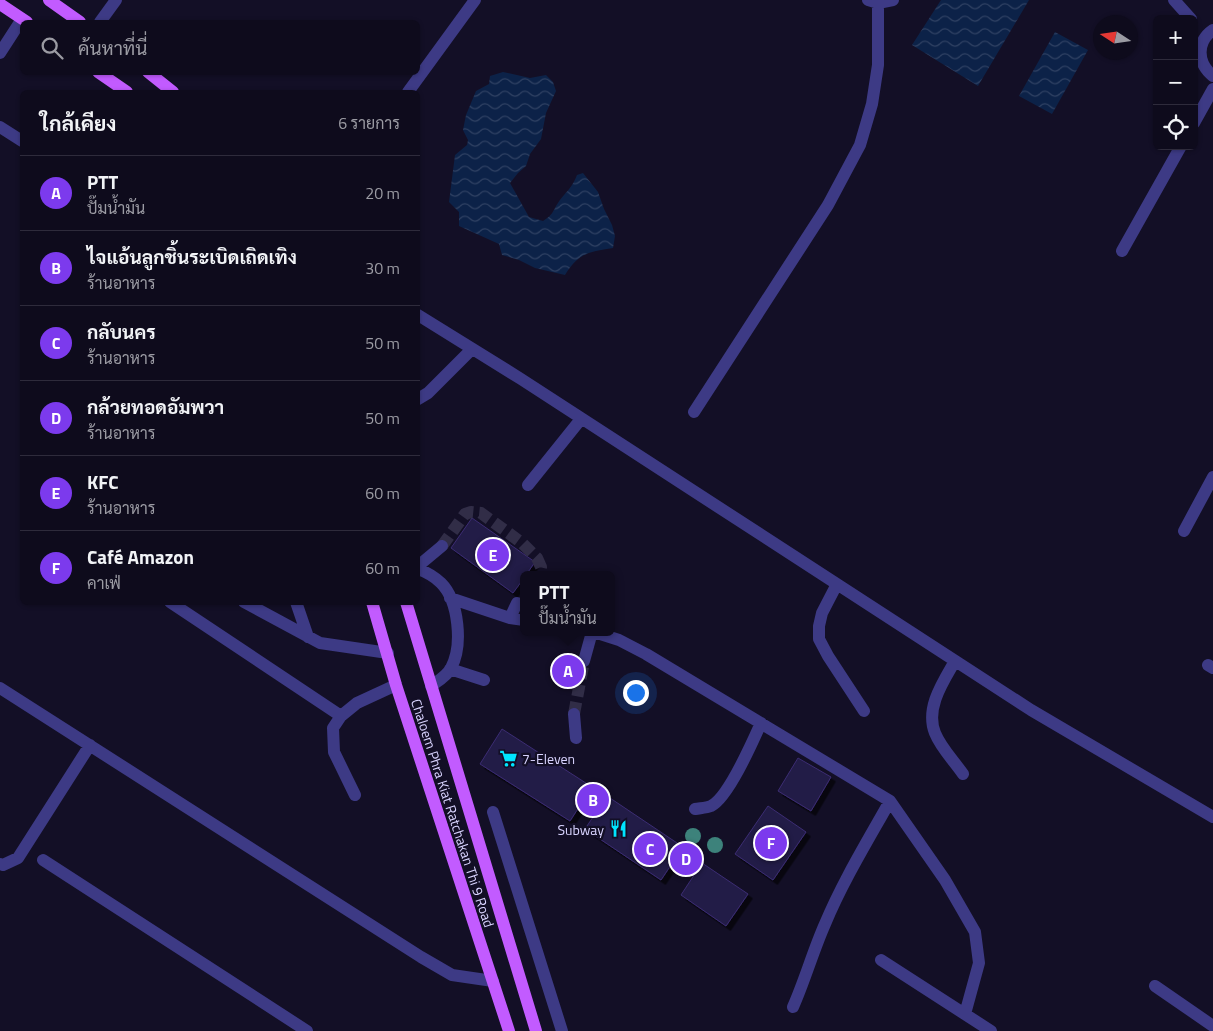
<!DOCTYPE html>
<html lang="th">
<head>
<meta charset="utf-8">
<style>
  :root { --surface:#0e0b1c; --page:#1c1929; --text:#f1f3f6; --muted:#9b9ba3; --line:#2e2b3b; --accent:#7c3aed }
  body { margin:0; font-family:"Titillium Web",Sarabun,sans-serif; background:var(--page); color:var(--text) }
  .controls { position:absolute; right:15px; top:15px; display:grid; overflow:hidden; border-radius:8px; box-shadow:0 1px 4px #0004 }
  .controls button { width:45px; height:45px; display:grid; place-items:center; padding:0; border:0; border-bottom:1px solid var(--line); background:var(--surface); color:var(--text); font:25px sans-serif }
  .compass { position:absolute; left:1093px; top:15px; width:45px; height:45px; border-radius:50%; background:var(--surface); box-shadow:0 1px 4px #0004; rotate:282deg }
  .you { position:absolute; left:635px; top:692px; width:18px; height:18px; margin:-12px; border:4px solid #fff; border-radius:50%; background:#1a73e8; box-shadow:0 0 0 8px #1a73e833 }
  .badge { display:grid; place-items:center; width:32px; height:32px; border-radius:50%; background:var(--accent); color:#fff; font-size:16px; font-weight:700 }
  .pin { position:absolute; translate:-50% -50%; border:2px solid #fff; box-shadow:0 1px 5px #0006 }
  .popup { position:absolute; left:520px; top:571px; width:95px; height:65px; box-sizing:border-box; display:grid; place-content:center; border-radius:8px; background:var(--surface); filter:drop-shadow(0 1px 4px #0005); font-size:16px; white-space:nowrap; color:var(--muted) }
  .popup b { font-size:19px; color:var(--text) }
  .popup::after { content:''; position:absolute; left:50%; top:100%; margin-left:-10px; border:10px solid transparent; border-top-color:var(--surface) }
  .list { margin:0; padding:0; list-style:none }
  h2 { display:flex; justify-content:space-between; align-items:center; height:65px; margin:0; padding:0 20px; font-size:21px }
  h2 small { font-size:16px; font-weight:400; color:var(--muted) }
  .list li { display:grid; grid-template-columns:32px 1fr auto; gap:15px; align-items:center; box-sizing:border-box; height:75px; padding:0 20px; border-top:1px solid var(--line) }
  .list b { display:block; font-size:19px; white-space:nowrap }
  .list p { margin:0; font-size:16px; white-space:nowrap; color:var(--muted) }
  .list em { font-size:16px; font-style:normal; color:var(--muted) }
  .icon { flex:none; width:28px; height:28px; fill:none; stroke:currentColor; stroke-width:2; stroke-linecap:round; stroke-linejoin:round }
  .map { position:relative; flex:none; width:1213px; height:1031px; overflow:hidden }
  .search { position:absolute; background:var(--surface); box-shadow:0 1px 4px #0004; left:20px; top:20px; width:400px; height:55px; display:flex; align-items:center; gap:12px; box-sizing:border-box; padding:0 18px; border-radius:8px; color:var(--muted); font-size:19px }
  .panel { position:absolute; background:var(--surface); box-shadow:0 1px 4px #0004; left:20px; top:90px; width:400px; height:515px; border-radius:8px }
  .map>svg:first-child { display:block }
</style>
</head>
<body>
<div class="map">
<svg width="1213" height="1031" viewBox="0 0 1213 1031">
  <defs>
    <pattern id="water-waves" width="16" height="10" patternUnits="userSpaceOnUse" patternTransform="scale(1.25)"><rect width="16" height="10" fill="#0c2248"/><path d="M0 5q4-4 8 0t8 0" fill="none" stroke="#2f4163"/></pattern>
    <filter id="shadow"><feDropShadow dx="4.5" dy="4.5" stdDeviation="0" flood-color="#0009"/></filter>
  </defs>
  <rect width="100%" height="100%" fill="#130f26"/>
  <path fill="url(#water-waves)" d="M941,0H1029L978,86L912,45Z
    M1055,32L1088,50L1052,114L1019,96Z
    M503,72L530,78L546,75L553,82L556,91L546,113L541,139L530,154L526,166L518,173L510,183L529,217L543,221C554,214 552,212 558,203C566,191 571,190 577,175L583,173L598,192L604,209L612,225L615,236L613,248C590,252 579,252 565,275L535,268L519,260L502,255L499,244L459,226V212L449,202L455,155L467,145L468,140L463,130L466,115L476,91L489,84L490,76Z"/>
  <path fill="#241b47" stroke="#3b2d73" filter="url(#shadow)" d="M472,518L535,562L526,575H524V578L513,593L451,548Z
    M502,729L592,787L570,821L480,764Z
    M798,758L831,777L811,811L778,791Z
    M607,796L683,847L661,880L585,829Z
    M768,806L806,832L773,880L735,854Z
    M702,863L748,894L726,926L681,895Z"/>
  <g fill="none" stroke-linecap="round" stroke-linejoin="round">
    <path stroke="#312d47" stroke-width="12" stroke-dasharray="12 6" stroke-linecap="butt" d="M442,546L465,514L471,512L481,513L522,543L537,558L541,567L539,575
      M574,714L584,661"/>
    <path stroke="#3d3a85" stroke-width="12" d="M868,0L878,3L893,0
      M1174,0L1191,19
      M100,22L116,0
      M1213,30C1196,42 1197,63 1213,76
      M0,53L22,19
      M408,92L475,0
      M1194,123L1213,89
      M0,127L22,141
      M1122,251L1181,146
      M418,315L521,379L1031,710L1213,817
      M418,399L428,393L472,349
      M694,412L828,205L860,145L872,104L878,65V3
      M528,485L581,419
      M1184,531L1213,477
      M418,566L442,546
      M418,569C426,572 434,576 441,583C459,601 463,646 451,668C447,676 438,681 431,686
      M837,584L822,613L819,626V639L828,656L864,711
      M450,598L510,618L524,620
      M170,602L341,716
      M244,602L320,643L388,653
      M296,602L308,637
      M510,618L517,603
      M594,632L619,640L646,654L890,801L945,880L975,932L979,963L965,1014
      M584,661L592,632
      M955,661C943,682 925,708 935,733C941,748 954,761 963,774
      M1208,665L1213,668
      M450,669L484,680
      M0,688L421,957L452,975L493,981
      M574,714L576,738
      M355,795L334,752L333,728L341,716L357,703L396,685
      M695,809C700,808 706,808 711,806C728,798 753,741 761,723
      M493,812L562,1031
      M43,860L307,1031
      M0,864L3,865L18,858L90,745
      M881,960L991,1031
      M1155,986L1213,1026
      M793,1007C805,980 813,951 825,924C843,881 867,842 890,801"/>
    <path stroke="#c25bff" stroke-width="12" d="M49,0L80,22
      M0,4L27,22
      M98,72L127,92
      M148,72L173,92
      M372,602L396,685L509,1031
      M406,602L536,1031"/>
  </g>
  <g fill="#3d827b">
    <circle cx="693" cy="836" r="8"/>
    <circle cx="715" cy="845" r="8"/>
  </g>
  <defs>
    <symbol id="supermarket-bare" viewBox="-9 -9 18 18"><path d="M-6-5.5h2.5l.6 2H6L4.5 2H-2.5L-4.4-4H-6ZM-1.5 3.2a1.3 1.3 0 1 0 .1 0ZM3 3.2a1.3 1.3 0 1 0 .1 0Z" fill="#00e5ff" stroke="#130f26" stroke-width="2.5" paint-order="stroke"/></symbol>
    <symbol id="restaurant-bare" viewBox="-9 -9 18 18"><path d="M-5-6h1v4h1v-4h1v4h1v-4h1v5L-1.5 .5V6h-2V.5L-5-1ZM5-6V6H3V1.5H1.5Q1.5-4 5-6Z" fill="#00e5ff" stroke="#130f26" stroke-width="2.5" paint-order="stroke"/></symbol>
  </defs>
  <g fill-rule="evenodd">
    <use href="#supermarket-bare" x="496" y="746" width="25" height="25"/>
    <use href="#restaurant-bare" x="606" y="816" width="25" height="25"/>
  </g>
  <g text-anchor="middle" dominant-baseline="central" stroke-width="4.5" stroke-linejoin="round" paint-order="stroke">
    <g font-size="14" fill="#d9d4ff" stroke="#130f26" text-anchor="start">
      <text x="522" y="758">7-Eleven</text>
      <text x="604" y="829" text-anchor="end">Subway</text>
    </g>
    <g font-size="14" fill="#d9d4ff" stroke="#130f26">
      <text transform="translate(453 813) rotate(72)">Chaloem Phra Kiat Ratchakan Thi 9 Road</text>
    </g>
  </g>
</svg>
<div class="controls">
<button>+</button>
<button>−</button>
<button><svg class="icon" aria-label="locate" viewBox="0 0 24 24"><circle cx="12" cy="12" r="6"/><path d="M12 2v4M12 18v4M2 12h4M18 12h4"/></svg></button>
</div>
<svg class="compass" viewBox="-18 -18 36 36"><path d="M0-13l5 13h-10z" fill="#e53935"/><path d="M0 13l5-13h-10z" fill="#9b9ba3"/></svg>
<div class="you"></div>
<div class="pin badge" style="left:568px;top:671px">A</div>
<div class="popup"><b>PTT</b>ปั๊มน้ำมัน</div>
<div class="pin badge" style="left:593px;top:800px">B</div>
<div class="pin badge" style="left:650px;top:849px">C</div>
<div class="pin badge" style="left:686px;top:859px">D</div>
<div class="pin badge" style="left:493px;top:555px">E</div>
<div class="pin badge" style="left:771px;top:843px">F</div>
<div class="search"><svg class="icon" aria-label="search" viewBox="0 0 24 24"><circle cx="10" cy="10" r="6"/><path d="M15 15l6 6"/></svg>ค้นหาที่นี่</div>
<section class="panel">
<h2>ใกล้เคียง<small>6 รายการ</small></h2>
<ul class="list">
<li><span class="badge">A</span><div><b>PTT</b><p>ปั๊มน้ำมัน</p></div><em>20 m</em></li>
<li><span class="badge">B</span><div><b>ไจแอ้นลูกชิ้นระเบิดเถิดเทิง</b><p>ร้านอาหาร</p></div><em>30 m</em></li>
<li><span class="badge">C</span><div><b>กลับนคร</b><p>ร้านอาหาร</p></div><em>50 m</em></li>
<li><span class="badge">D</span><div><b>กล้วยทอดอัมพวา</b><p>ร้านอาหาร</p></div><em>50 m</em></li>
<li><span class="badge">E</span><div><b>KFC</b><p>ร้านอาหาร</p></div><em>60 m</em></li>
<li><span class="badge">F</span><div><b>Café Amazon</b><p>คาเฟ่</p></div><em>60 m</em></li>
</ul>
</section>
</div>
</body>
</html>
